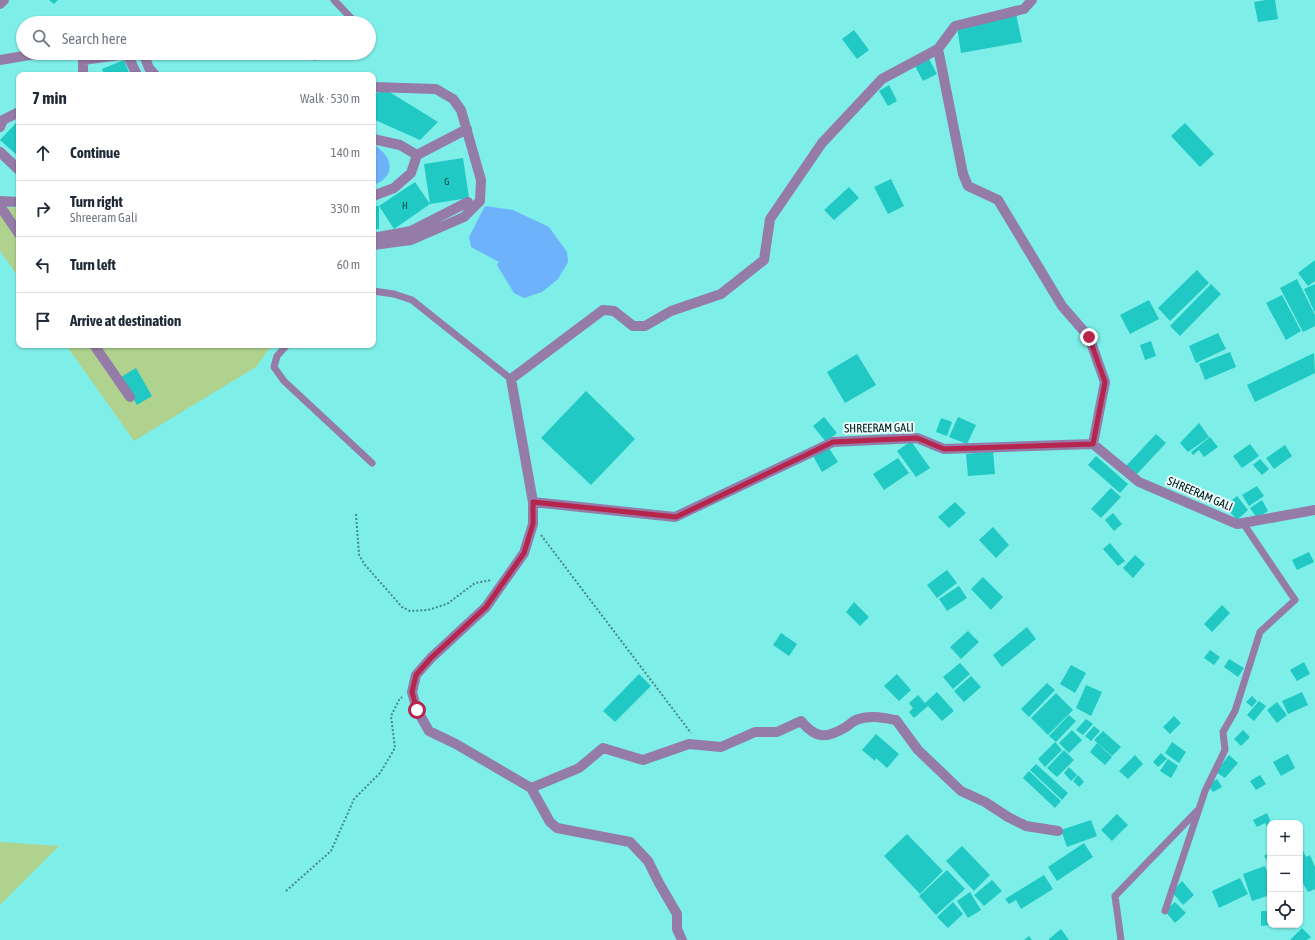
<!DOCTYPE html>
<html lang="en">
<head>
<meta charset="utf-8">
<style>
  :root { --surface:#fff; --page:#f2f2f3; --text:#1f2937; --muted:#747a83; --line:#e0e1e3 }
  body { margin:0; font-family:"Asap Condensed",sans-serif; background:var(--page); color:var(--text) }
  .controls { position:absolute; right:12px; bottom:12px; display:grid; overflow:hidden; border-radius:8px; box-shadow:0 1px 3px #0004 }
  .controls button { width:36px; height:36px; display:grid; place-items:center; padding:0; border:0; border-bottom:1px solid var(--line); background:var(--surface); color:var(--text); font:20px sans-serif }
  .stop { position:absolute; width:12px; height:12px; margin:-9px; border:3px solid #b6254d; border-radius:50%; background:#fff }
  .stop.end { background:#b6254d; border-color:#fff; box-shadow:0 1px 4px #0008 }
  .list { margin:0; padding:0; list-style:none }
  h2 { display:flex; justify-content:space-between; align-items:center; height:52px; margin:0; padding:0 16px; font-size:17px }
  h2 small { font-size:13px; font-weight:400; color:var(--muted) }
  .list li { display:grid; grid-template-columns:26px 1fr auto; gap:12px; align-items:center; box-sizing:border-box; height:56px; padding:0 16px; border-top:1px solid var(--line) }
  .list b { display:block; font-size:15px; white-space:nowrap }
  .list p { margin:0; font-size:13px; white-space:nowrap; color:var(--muted) }
  .list em { font-size:13px; font-style:normal; color:var(--muted) }
  .icon { flex:none; width:22px; height:22px; fill:none; stroke:currentColor; stroke-width:2; stroke-linecap:round; stroke-linejoin:round }
  .map { position:relative; flex:none; width:1315px; height:940px; overflow:hidden }
  .search { position:absolute; background:var(--surface); box-shadow:0 1px 3px #0004; left:16px; top:16px; width:360px; height:44px; display:flex; align-items:center; gap:10px; box-sizing:border-box; padding:0 14px; border-radius:22px; color:var(--muted); font-size:15px }
  .panel { position:absolute; background:var(--surface); box-shadow:0 1px 3px #0004; left:16px; top:72px; width:360px; height:276px; border-radius:8px }
  .map>svg:first-child { display:block }
</style>
</head>
<body>
<div class="map">
<svg width="1315" height="940" viewBox="0 0 1315 940">
  <rect width="100%" height="100%" fill="#7deee8"/>
  <path fill="#afd28f" d="M19,207V278L0,251V208Z
    M66,345H272L256,367L134,441Z
    M0,842L59,846L0,905Z"/>
  <path fill="#6db2fa" d="M374,145C393,156 397,177 373,185Z
    M485,206L513,210L549,227L567,252L568,262L558,279L542,292L524,298L514,293L497,265L499,262L471,247L469,237Z"/>
  <path fill="#20c9c3" d="M49,0H58L54,4Z
    M1266,0H1275L1278,19L1258,22L1254,2Z
    M1016,14L1022,42L961,53L957,27Z
    M854,30L869,50L857,59L842,39Z
    M929,59L937,74L923,81L915,66Z
    M124,60L130,75H104L102,69Z
    M889,85L897,101L888,106L879,91Z
    M388,91L438,122L420,140L373,119V93Z
    M19,120V157L0,140Z
    M1185,123L1214,154L1200,167L1171,136Z
    M463,158L469,198L430,204L424,164Z
    M891,179L904,206L888,214L874,187Z
    M415,182L430,204L394,229L379,206Z
    M849,187L859,198L834,220L824,210Z
    M373,206H379V229H373Z
    M1315,260V281L1308,286L1298,273Z
    M1197,270L1209,283L1170,321L1158,308Z
    M1297,279L1315,315V326L1303,332L1280,288Z
    M1211,284L1221,294L1180,336L1170,326Z
    M1315,284V313L1304,289Z
    M1282,295L1301,331L1286,340L1266,303Z
    M1149,300L1159,319L1130,334L1120,315Z
    M1218,333L1226,349L1196,363L1189,346Z
    M1151,341L1156,356L1145,360L1140,345Z
    M1230,352L1236,367L1205,380L1199,364Z
    M1314,353L1315,373L1255,402L1247,385Z
    M857,354L876,385L845,403L827,372Z
    M136,368L152,396L137,405L121,377Z
    M586,391L635,439L591,485L541,438Z
    M824,417L837,433L826,442L813,426Z
    M958,417L976,425L967,444L949,437Z
    M941,418L952,422L947,436L936,432Z
    M1199,423L1209,437L1188,452L1180,443Z
    M1156,434L1166,443L1136,475L1126,466Z
    M1210,437L1218,447L1204,457L1199,450L1193,455L1191,452Z
    M911,441L930,468L916,477L897,451Z
    M1250,444L1259,456L1242,468L1233,456Z
    M827,445L838,462L822,472L812,454Z
    M1285,445L1292,456L1274,469L1266,458Z
    M993,451L995,474L968,476L966,454Z
    M1096,456L1128,484L1120,493L1088,465Z
    M898,458L909,473L884,490L873,474Z
    M1260,459L1269,469L1262,475L1253,465Z
    M1257,486L1264,496L1249,506L1242,495Z
    M1111,488L1121,497L1101,518L1091,509Z
    M1237,496L1248,510L1237,520L1225,506Z
    M1262,500L1268,511L1257,518L1250,508Z
    M955,502L966,513L949,528L938,517Z
    M1113,513L1122,524L1114,531L1105,520Z
    M993,527L1009,545L996,558L979,540Z
    M1110,543L1125,561L1118,566L1103,549Z
    M1309,552L1314,562L1297,570L1292,560Z
    M1135,555L1145,564L1133,578L1123,568Z
    M947,570L957,583L937,598L927,585Z
    M983,577L1003,597L991,610L971,589Z
    M959,586L967,598L947,611L939,599Z
    M854,602L869,617L860,626L846,612Z
    M1222,605L1230,613L1212,632L1204,624Z
    M1027,627L1036,639L1002,667L993,655Z
    M968,631L979,642L961,659L950,647Z
    M781,633L797,644L789,656L773,645Z
    M1210,650L1220,657L1214,665L1204,658Z
    M1229,659L1244,668L1238,677L1224,667Z
    M1304,662L1310,674L1297,681L1290,670Z
    M960,663L970,674L953,689L943,677Z
    M1071,665L1086,673L1075,693L1060,684Z
    M639,674L651,686L615,722L603,711Z
    M897,674L911,690L899,701L884,686Z
    M971,676L981,687L964,702L954,691Z
    M1047,683L1055,690L1029,717L1021,709Z
    M1086,685L1102,692L1091,716L1076,708Z
    M937,692L954,711L942,721L928,706L914,718L909,712L913,708L909,703L918,695L925,703Z
    M1302,692L1308,705L1288,714L1282,701Z
    M1056,693L1073,710L1048,735L1031,718Z
    M1252,696L1257,701L1252,707L1246,702Z
    M1259,701L1266,706L1254,721L1247,715Z
    M1277,702L1287,715L1277,723L1267,710Z
    M1069,715L1076,721L1056,742L1049,736Z
    M1174,716L1181,723L1170,734L1163,727Z
    M1086,719L1093,724L1083,735L1076,730Z
    M1094,726L1100,731L1091,741L1085,736Z
    M1072,730L1082,740L1069,753L1059,743Z
    M1243,730L1250,737L1241,746L1234,739Z
    M1103,731L1121,747L1112,756L1094,740Z
    M876,734L899,754L887,768L876,758L875,761L862,750Z
    M1055,742L1062,750L1045,767L1038,759Z
    M1172,742L1186,752L1179,763L1165,753Z
    M1097,743L1112,757L1105,765L1090,752Z
    M1064,750L1074,760L1057,777L1047,768Z
    M1161,753L1167,759L1158,767L1153,762Z
    M1288,754L1295,768L1281,776L1273,762Z
    M1135,755L1143,764L1128,779L1119,771Z
    M1229,755L1238,763L1225,778L1216,772Z
    M1168,759L1178,766L1171,778L1160,771Z
    M1036,764L1068,793L1062,800L1030,770Z
    M1069,767L1077,775L1071,781L1064,773Z
    M1029,771L1061,801L1055,808L1023,778Z
    M1078,775L1084,782L1079,787L1073,781Z
    M1260,775L1266,784L1256,790L1250,781Z
    M1217,779L1222,787L1213,792L1208,785Z
    M1267,813L1270,820L1269,831L1265,823L1257,827L1253,820Z
    M1117,814L1128,825L1112,841L1101,830Z
    M1091,820L1097,836L1067,847L1061,830Z
    M907,834L943,871L920,894L884,856Z
    M1084,843L1093,857L1057,881L1048,867Z
    M1300,844L1306,857L1310,855L1315,867V889L1308,892L1300,878Z
    M962,846L990,875L974,891L946,861Z
    M1270,852V864L1264,856Z
    M1265,866L1270,880V895L1252,901L1243,874Z
    M947,870L965,889L936,915L919,896Z
    M1044,875L1053,889L1021,909L1016,900L1009,904L1005,899Z
    M1240,878L1248,894L1219,908L1212,891Z
    M992,880L1002,891L984,906L974,895Z
    M1182,881L1194,895L1183,905L1172,892Z
    M970,892L981,910L968,918L957,901Z
    M953,902L963,914L948,928L937,917Z
    M1175,902L1186,913L1175,923L1165,911Z
    M1261,911H1270V925L1261,926Z
    M1302,928L1311,937L1307,940H1290Z
    M1061,929L1069,940H1049V939Z
    M1029,936L1032,940H1024Z"/>
  <g fill="none" stroke-linecap="round" stroke-linejoin="round">
    <path stroke="#448b87" stroke-width="2" stroke-dasharray="2 2" stroke-linecap="butt" d="M356,514L359,555L365,565L402,607L410,611L428,610L447,604L475,583L492,580
      M541,535L691,733
      M286,891L331,851L354,799L380,773L395,748L391,716L399,700L402,697"/>
    <path stroke="#957ba7" stroke-width="7" d="M334,0L353,20L352,23
      M315,57L320,53
      M373,291L394,294L412,300L511,379
      M287,345L277,356L274,367L284,381L372,463
      M1165,911L1205,791L1225,750L1223,732L1235,711L1260,632L1295,600L1243,523
      M1121,940L1115,896L1197,811"/>
    <path stroke="#957ba7" stroke-width="10" d="M1032,0L1024,9L955,26L938,49L882,79L822,143L770,219L764,260L721,294L671,311L645,326H633L614,311L603,310L511,379L533,502V524L524,553L486,607L431,658L416,675L412,692L417,710L429,731L456,744L531,788L579,768L603,748L643,760L689,744L721,747L755,732H777L801,721C816,739 826,739 846,727C850,724 854,720 859,719C871,715 884,718 896,720L918,750L961,791L985,802L1008,817L1026,826L1058,831
      M0,4L4,0
      M938,49L963,174L968,186L998,200L1062,306L1089,337L1105,382L1093,444
      M143,53L149,68L155,75
      M0,60L41,53
      M83,75V60L127,54L137,75
      M373,87L436,89L453,99L461,110L481,180L480,201L464,217L411,240L373,245
      M0,127L3,120L19,112
      M373,139L400,145L417,155
      M0,152L19,170
      M373,196L394,188L411,173L417,155L467,129
      M0,201L19,202
      M0,206L19,234
      M373,238L411,231L468,202
      M94,345L130,397
      M533,502L675,517L833,442L917,438L944,449L1093,444L1139,482L1237,524L1315,510
      M531,788L550,822L557,828L630,842L648,861L659,883L677,914V929L682,940"/>
  </g>
  <g fill="none" stroke-linecap="round" stroke-linejoin="round">
    <path stroke="#b6254d" stroke-width="5" d="M417,710L412,692L416,675L431,658L486,607L524,553L533,524V502L676,517L833,442L917,438L944,449L1093,444L1105,382L1089,337"/>
  </g>
  <g text-anchor="middle" dominant-baseline="central" stroke-width="4" stroke-linejoin="round" paint-order="stroke">
    <g font-size="10" fill="#084340">
      <text x="447" y="181">G</text>
      <text x="405" y="205">H</text>
    </g>
    <g font-size="12" fill="#001615" stroke="#e9fdfc">
      <text transform="translate(879 428) rotate(-1)">SHREERAM GALI</text>
      <text transform="translate(1200 494) rotate(23)">SHREERAM GALI</text>
    </g>
  </g>
</svg>
<div class="controls">
<button>+</button>
<button>−</button>
<button><svg class="icon" aria-label="locate" viewBox="0 0 24 24"><circle cx="12" cy="12" r="6"/><path d="M12 2v4M12 18v4M2 12h4M18 12h4"/></svg></button>
</div>
<div class="stop" style="left:417px;top:710px"></div>
<div class="stop end" style="left:1089px;top:337px"></div>
<div class="search"><svg class="icon" aria-label="search" viewBox="0 0 24 24"><circle cx="10" cy="10" r="6"/><path d="M15 15l6 6"/></svg>Search here</div>
<section class="panel">
<h2>7 min<small>Walk · 530 m</small></h2>
<ul class="list">
<li><svg class="icon" aria-label="ahead" viewBox="0 0 24 24"><path d="M12 20V5M6 11l6-6 6 6"/></svg><div><b>Continue</b></div><em>140 m</em></li>
<li><svg class="icon" aria-label="right" viewBox="0 0 24 24"><path d="M7 20v-9h11M14 6l5 5-5 5"/></svg><div><b>Turn right</b><p>Shreeram Gali</p></div><em>330 m</em></li>
<li><svg class="icon" aria-label="left" viewBox="0 0 24 24"><path d="M17 20v-9H6M10 6l-5 5 5 5"/></svg><div><b>Turn left</b></div><em>60 m</em></li>
<li><svg class="icon" aria-label="arrive" viewBox="0 0 24 24"><path d="M6 21V4h12l-3 4 3 4H6"/></svg><div><b>Arrive at destination</b></div></li>
</ul>
</section>
</div>
</body>
</html>
